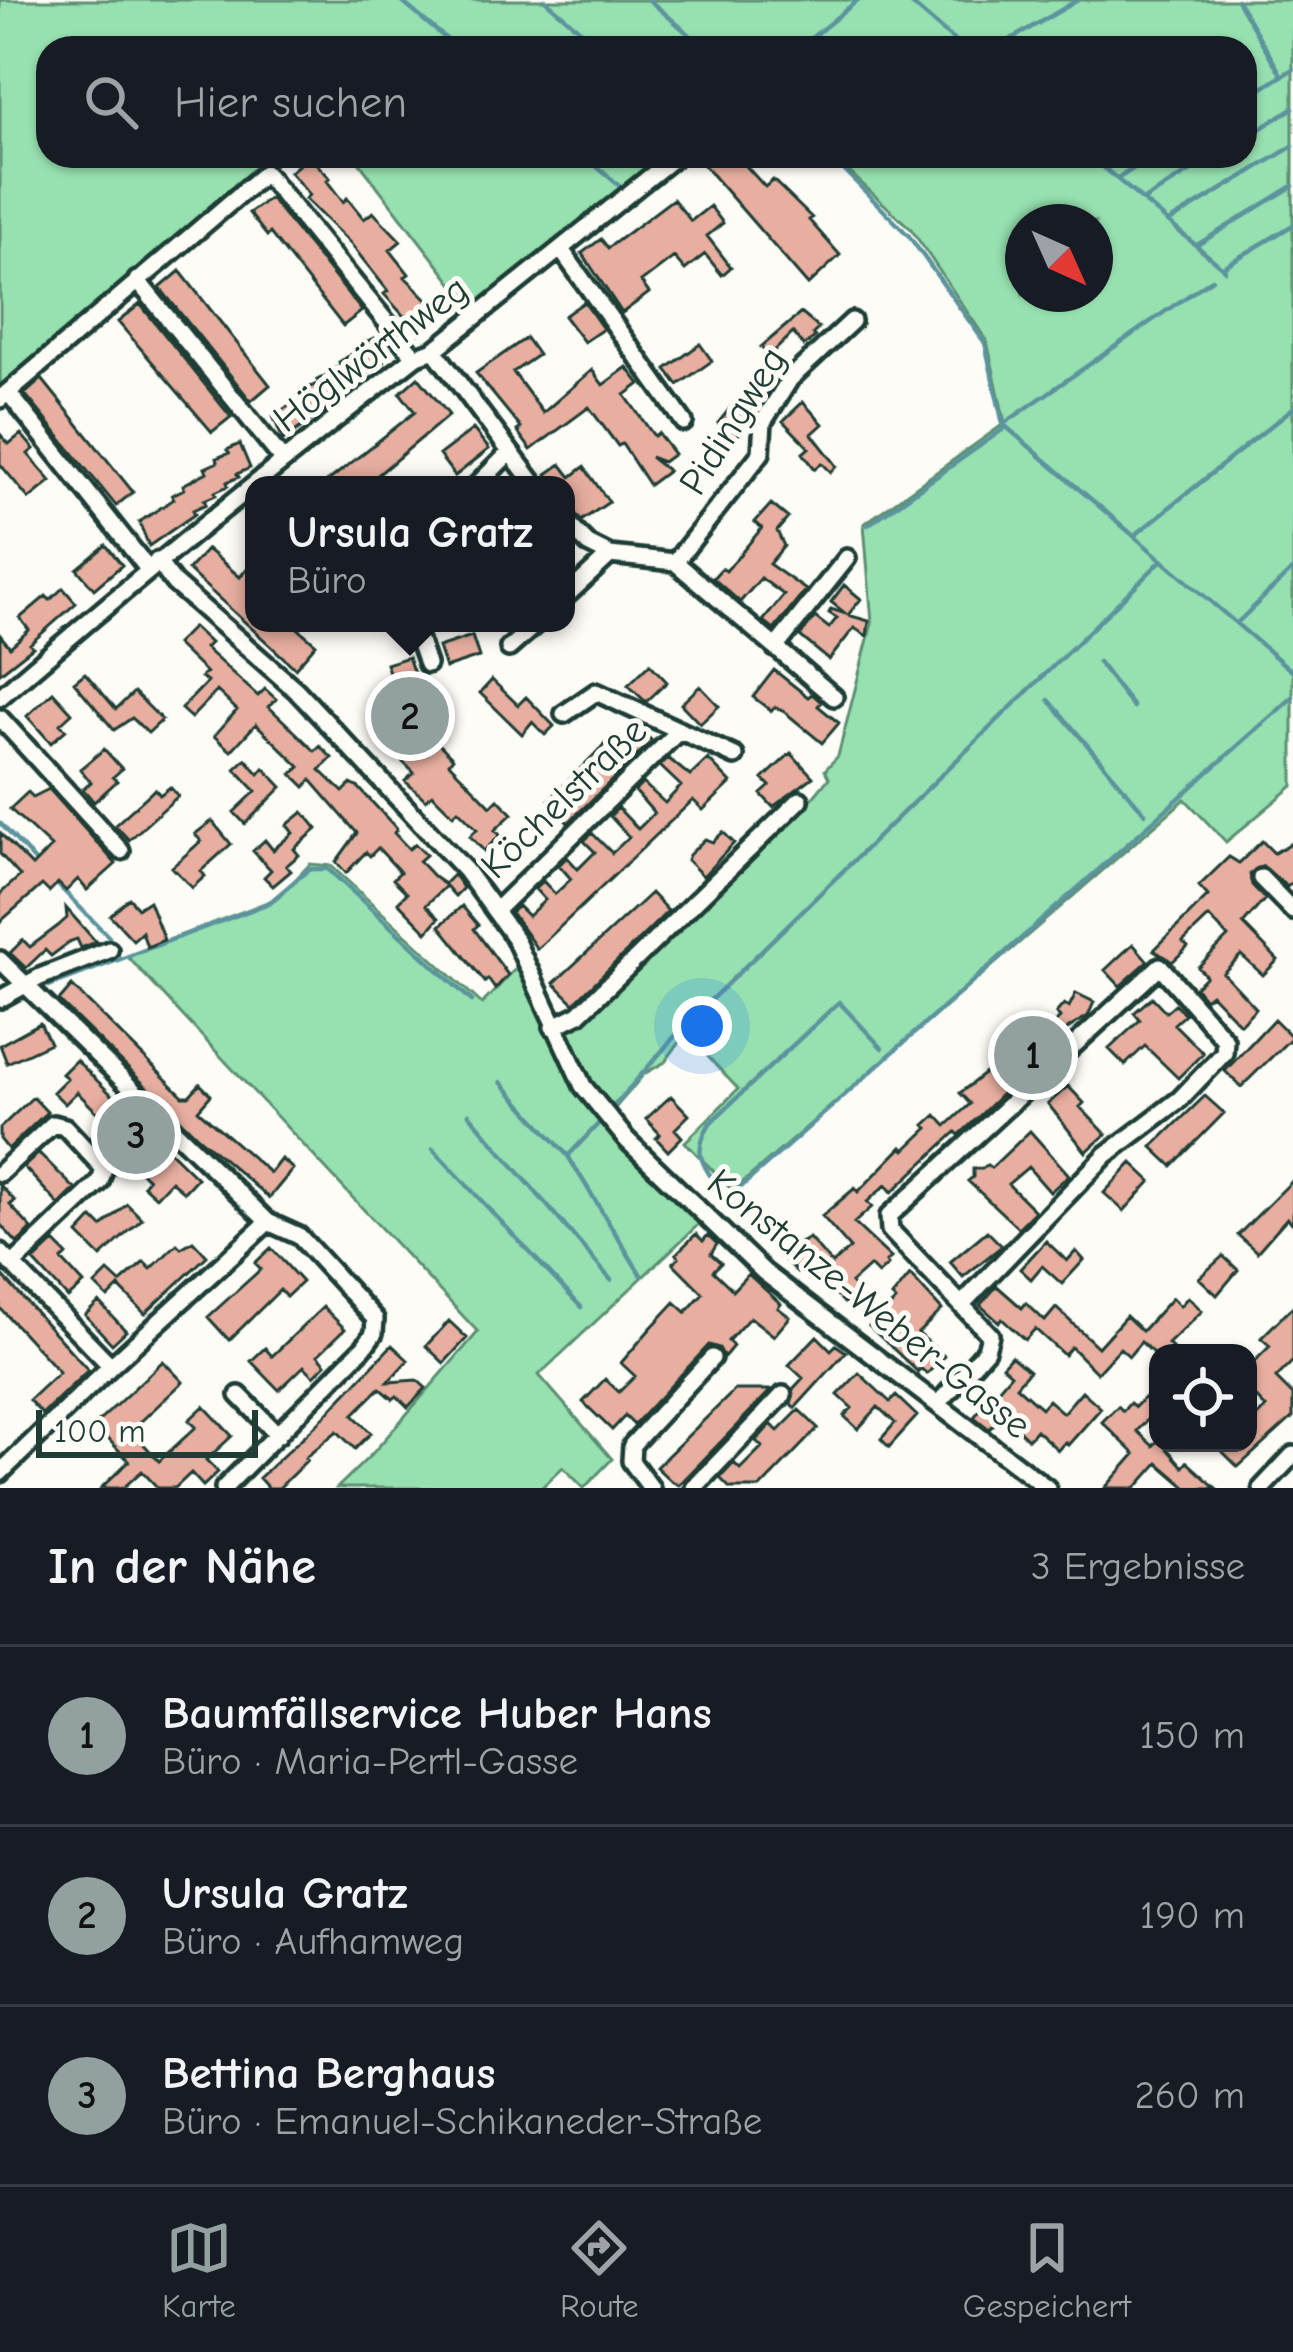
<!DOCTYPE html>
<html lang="de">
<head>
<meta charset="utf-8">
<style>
  :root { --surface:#171b24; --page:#242831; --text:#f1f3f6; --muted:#9ea1a6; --line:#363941; --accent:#92a19f }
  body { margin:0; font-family:"Comic Neue",sans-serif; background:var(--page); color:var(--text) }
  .controls { position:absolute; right:36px; bottom:36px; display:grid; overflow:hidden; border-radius:24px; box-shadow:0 3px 9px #0004 }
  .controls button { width:108px; height:108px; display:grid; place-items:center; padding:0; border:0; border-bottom:3px solid var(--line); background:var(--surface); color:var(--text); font:60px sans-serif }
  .compass { position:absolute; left:1005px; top:204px; width:108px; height:108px; border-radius:50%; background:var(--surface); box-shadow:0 3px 9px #0004; rotate:135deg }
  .scale { position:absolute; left:36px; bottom:30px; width:222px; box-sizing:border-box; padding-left:12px; border:6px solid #1f3d34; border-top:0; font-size:33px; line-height:42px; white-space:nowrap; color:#1f3d34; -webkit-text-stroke:9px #fdfcf7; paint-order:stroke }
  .you { position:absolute; left:702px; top:1026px; width:42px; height:42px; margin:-30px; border:9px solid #fff; border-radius:50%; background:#1a73e8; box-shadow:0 0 0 18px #1a73e833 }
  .badge { display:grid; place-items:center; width:78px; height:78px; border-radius:50%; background:var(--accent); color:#111; font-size:39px; font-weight:700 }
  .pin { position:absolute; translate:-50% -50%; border:6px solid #fff; box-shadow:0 3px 12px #0006 }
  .popup { position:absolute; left:245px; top:476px; width:330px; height:156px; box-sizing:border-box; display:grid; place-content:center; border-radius:24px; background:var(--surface); filter:drop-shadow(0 3px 9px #0005); font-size:39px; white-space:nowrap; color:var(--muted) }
  .popup b { font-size:45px; color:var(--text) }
  .popup::after { content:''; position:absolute; left:50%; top:100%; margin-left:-24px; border:24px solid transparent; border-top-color:var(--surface) }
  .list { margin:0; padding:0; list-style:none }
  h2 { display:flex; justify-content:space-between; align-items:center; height:156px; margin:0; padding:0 48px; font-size:51px }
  h2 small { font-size:39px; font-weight:400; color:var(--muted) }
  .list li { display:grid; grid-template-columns:78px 1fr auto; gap:36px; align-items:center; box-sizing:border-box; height:180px; padding:0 48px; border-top:3px solid var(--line) }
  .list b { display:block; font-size:45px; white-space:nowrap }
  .list p { margin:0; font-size:39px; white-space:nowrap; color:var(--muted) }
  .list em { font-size:39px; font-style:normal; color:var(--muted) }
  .icon { flex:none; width:66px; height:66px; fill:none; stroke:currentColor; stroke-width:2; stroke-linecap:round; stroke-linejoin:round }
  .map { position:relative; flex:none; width:1293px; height:1488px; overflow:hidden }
  .search { position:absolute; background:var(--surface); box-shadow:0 3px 9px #0004; left:36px; right:36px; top:36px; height:132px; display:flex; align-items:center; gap:30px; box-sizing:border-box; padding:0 42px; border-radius:36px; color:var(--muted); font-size:45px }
  .sheet { height:696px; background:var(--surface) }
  nav { display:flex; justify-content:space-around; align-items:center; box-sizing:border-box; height:168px; border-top:3px solid var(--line); background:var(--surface); font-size:33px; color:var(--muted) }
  nav a { display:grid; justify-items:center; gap:6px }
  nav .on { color:var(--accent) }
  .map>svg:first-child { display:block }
</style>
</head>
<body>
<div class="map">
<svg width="1293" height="1488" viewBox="0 0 1293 1488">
  <rect width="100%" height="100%" fill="#fdfcf7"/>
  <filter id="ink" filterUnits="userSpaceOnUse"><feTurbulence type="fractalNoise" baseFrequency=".00833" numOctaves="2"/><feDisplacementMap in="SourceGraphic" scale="24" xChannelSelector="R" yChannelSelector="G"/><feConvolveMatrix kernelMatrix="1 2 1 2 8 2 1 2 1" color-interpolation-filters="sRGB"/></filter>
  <g filter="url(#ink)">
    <path fill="#97e1b0" stroke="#5b8f72" stroke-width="3" fill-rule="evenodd" d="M0,0H1293V786L1226,842L1185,799L733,1191L685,1142L738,1089L686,1033L665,1062L644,1074L605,1120L702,1221L539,1375L612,1459L584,1488L563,1467L541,1488H337L372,1454L478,1332L127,956L278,898L310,864L331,866L482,1004L519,965L552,1040L572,1021L596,1008L802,811L829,778L825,770L838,756L872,623L864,524L1005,423L987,341L911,229L832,156H1245V48H48V156H276L0,393ZM1023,222H1095V294H1023Z
      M354,156H665L472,309Z"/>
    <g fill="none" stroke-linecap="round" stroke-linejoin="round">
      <path stroke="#5c949e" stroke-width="4.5" d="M400,0L457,48
        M545,0L601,48
        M649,0L705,48
        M907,0L963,48
        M1237,0L1282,76
        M1291,0L1293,4
        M799,48L858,0
        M996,48L1078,0
        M1245,99L1293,69
        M1245,138L1293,108
        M584,156L621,187
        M830,156L909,236L985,343L1003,424L1293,672
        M1090,156L1225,270
        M1117,179L1153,156
        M1144,200L1215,156
        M1170,221L1293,146
        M556,242L664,156
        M1197,245L1293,186
        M1223,267L1293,225
        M1005,423L1212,279
        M868,525L1005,428
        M1134,536L1293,408
        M1237,623L1293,569
        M1098,662L1133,707
        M1049,700L1145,813
        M0,823L37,863
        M53,880L109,937
        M49,986L269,903L309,869H328L472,1001
        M0,1009L2,1008
        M501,1082L568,1156L641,1275
        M613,1107L683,1027L1162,560
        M469,1114L611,1280
        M433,1149L581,1307
        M568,1156L600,1122
        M717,1185C699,1160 694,1150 710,1123L839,1002L882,1048
        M732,1195L1293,697"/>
    </g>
    <path fill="#e8afa0" stroke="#1f3d34" stroke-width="3" d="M309,156L330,178L327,181L343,202L347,198L364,219L373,212L401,241L390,250L409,274L405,277L443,315L420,334L384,294L388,291L350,243L305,199L309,195L290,172Z
      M707,156H737L765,187L773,180L812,218L809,220L840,255L808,285L701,162Z
      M270,198L362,311L343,326L270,233L267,236L249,213Z
      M673,199L691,221L710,206L723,223L707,236L731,267L722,275L705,254L685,270L674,257L641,282L649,293L622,313L582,253L601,239L608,248Z
      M180,271L270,385L251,401L160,288Z
      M584,302L603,329L584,342L564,316Z
      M140,304L231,417L212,432L118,322Z
      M801,313L819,328L813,334L815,337L804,346L793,333L769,356L761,347Z
      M374,338L384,362L371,368L373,371L360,376L362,380L349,386L350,389L338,394L340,398L327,404L329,408L283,440L273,416L308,393L306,389L319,383L317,380L329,374L328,371L341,366L339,362L363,347L361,344Z
      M526,338L538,355L513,372L543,413L592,370L603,385L627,367L640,384L625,395L654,436L658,433L674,454L663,462L650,457L668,471L649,485L622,444L618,446L589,407L531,450L517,431L521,428L476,373Z
      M700,344L712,361L678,385L666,369Z
      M766,373L775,380L751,424L735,437L718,423L735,402L739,405Z
      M418,377L449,415L366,485H323L415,412L400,393Z
      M42,379L133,492L116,506L25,394Z
      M803,402L823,424L812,434L837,466L831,472L822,463L815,469L803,453L809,448L783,421Z
      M473,429L489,449L455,476L439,455Z
      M0,434L9,444L21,434L34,449L28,454L51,481L29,499L0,464Z
      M240,444L250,468L237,474L239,477L227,482L228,486L215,492L216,495L204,500L206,504L193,510L195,514L149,546L139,522L174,499L172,495L184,489L183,485L207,472L205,468L218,462L217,458L229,453L227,450Z
      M561,464L571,477L584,467L609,502L581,521L566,500V485H555L547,474Z
      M771,504L788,518L777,531L784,546L769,564L806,590L774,630L763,621L784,595L761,578L740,602L713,578L722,568L726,571L762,528L755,522Z
      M106,545L122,565L94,589L77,569Z
      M207,549L240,577L254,560V623H292L316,644L295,668L188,570Z
      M844,585L861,599L848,615L869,621L867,636L854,628L829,660L800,636L815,617L829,628L837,618L829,613L831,609L846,614L831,602Z
      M63,588L76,603L30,644L33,647L0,673V635L10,647L29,630L20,618L46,596L50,600Z
      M193,627L210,643L205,648L258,696L265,689L276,699L269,707L315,751L320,746L332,758L320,770L343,792L351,784L359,788L397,829L394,833L409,849L415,844L426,855L419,861L434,877L444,884L453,875L456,878L463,888L455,896L446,886L426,905L439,918L427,932L398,902L407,893L393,879L400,872L378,848L370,856L366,852L346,873L336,862L357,833L311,780L305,787L292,774L300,767L256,724L231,751L214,736L237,710L217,691L191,718L181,709L207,682L201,677L206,673L176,644Z
      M472,636L479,657L445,668L438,647Z
      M408,657L418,685L401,692L422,715L392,742L377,727L398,710L406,717L386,664Z
      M650,664L667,682L646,702L628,685Z
      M774,670L808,697L812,694L821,702L818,706L839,723L822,743L786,713L775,707L771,711L753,697Z
      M85,673L116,709L134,692L162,720L148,733L132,718L114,730L74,682Z
      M492,680L518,705L526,697L554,726L545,735L532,722L522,734L480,693Z
      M700,686L719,706L700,724L681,704Z
      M53,692L72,713L60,724L66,730L51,743L27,716Z
      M642,731L652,741L568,823L549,800L608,741L619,753Z
      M437,742L453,758L449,763L491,806L498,799L512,814L495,830L500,835L484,851L470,836L477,829L458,810L453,815L432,794L426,800L405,781L414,773L403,762L420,746L427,753Z
      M104,749L122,769L113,777L117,781L94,802L83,789L91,782L80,769Z
      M791,753L813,777L773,807L761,794L770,786L763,779Z
      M668,758L690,776L708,759L731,783L703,810L693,800L537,949L511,912L518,906L528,916L545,900L535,889L543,881L555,894L571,879L559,865L567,857L578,869L595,852L584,841L592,833L612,853L629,837L610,816L618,808L638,829L654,813L635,791L643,783L665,803L681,786L660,766Z
      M246,759L259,774L264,768L282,787L245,824L234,812L256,791L235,769Z
      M170,787L178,796L129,840L115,825L155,789L160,795Z
      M49,789L116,864L87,890L78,879L66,891L58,883L49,892L42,885L0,922V894L20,876L0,854V833L32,866L51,847L10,809L28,792L33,797Z
      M303,812L317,829L294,849L299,855L286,866L291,871L273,886L264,877L271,870L253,851L265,840L273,850L293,833L287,825Z
      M212,821L231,844L201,871L205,876L192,888L172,867L201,841L195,834Z
      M723,832L734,843L703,876L687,860L689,855L705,839L713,842Z
      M1262,841L1274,853L1293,842V881L1287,887L1263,866L1250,874L1252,885L1265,899L1243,924L1278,960L1263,975L1241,955L1223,973L1256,1008L1240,1024L1211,994L1205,999L1195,987L1206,976L1198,967L1228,937L1209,917L1183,942L1188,947L1172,962L1154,950L1208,896L1199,886L1229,857L1239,863Z
      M651,893L668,911L574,1003L554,983Z
      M129,898L138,908L149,901L164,940L147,947L142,932L133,940L110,915Z
      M462,906L478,925L474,929L508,975L495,989L488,979L485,982L440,926Z
      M66,908L96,942L81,948L77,939L71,941L51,956L45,950L26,968L10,953L23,940L30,947L58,926L67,918Z
      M1133,944L1148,961L1120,986L1105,970Z
      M72,986L183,1096H189L200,1084L211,1095L198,1110L270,1173L281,1159L293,1169L269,1198L198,1137L59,1001Z
      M1076,993L1094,1002L1088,1016L1069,1028L970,1125L959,1135L956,1132L892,1192L886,1185L867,1202L872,1207L854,1223L891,1258L886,1262L888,1265L878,1274L870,1266L851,1283L858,1290L844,1303L808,1264L797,1273L784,1259L790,1254L787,1251L809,1238L832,1264L850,1248L822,1216L855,1188L858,1192L902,1147L905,1150L928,1128L925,1125L936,1115L946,1126L970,1104L960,1093L995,1065L1001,1072L1060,1018L1056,1013L1064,1004L1069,1007Z
      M1152,997L1166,1012L1175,1004L1185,1014L1174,1024L1203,1053L1178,1078L1145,1046L1125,1065L1109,1049L1140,1020L1134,1013Z
      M1274,1019L1292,1037L1241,1087L1225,1071Z
      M40,1023L50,1043L7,1063L0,1045Z
      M76,1060L197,1178L184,1192L171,1181L156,1197L143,1185L148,1179L116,1150L125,1141L77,1092L65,1104L53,1092L67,1078L62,1074Z
      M1068,1086L1084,1103L1080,1107L1106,1134L1086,1152L1048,1104Z
      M671,1096L689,1115L675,1129L682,1137L668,1151L656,1138L660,1134L646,1119Z
      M1205,1096L1224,1113L1172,1166L1152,1147Z
      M33,1097L47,1112L8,1149L0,1139V1128Z
      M1030,1131L1069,1175L1050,1192L1028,1167L1008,1184L1035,1211L1018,1228L968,1181L973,1177V1169H982L987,1165L991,1168Z
      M39,1153L75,1189L59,1205L24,1167Z
      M1132,1163L1151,1181L1124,1211L1104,1193Z
      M1293,1180V1224L1287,1218L1257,1252L1238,1235Z
      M0,1185L15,1201L10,1205L32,1229L17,1243L0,1224Z
      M127,1204L142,1219L101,1257L78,1234L93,1218L102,1227Z
      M987,1231L1002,1246L963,1277L950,1262Z
      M696,1234L703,1241L708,1235L717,1244L711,1254L721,1263L713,1271L733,1290L748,1274L781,1304L778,1308L790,1317L774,1336L750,1317L728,1341L733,1346L724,1357L719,1348L709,1345L634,1425L625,1416L612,1430L583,1402L605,1379L619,1392L635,1376L621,1363L650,1329L675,1302L686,1312L703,1293L673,1263L679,1257L676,1254Z
      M193,1241L207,1256L145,1314L119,1287L108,1298L95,1285L108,1272L120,1283L144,1262L151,1269L177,1244L181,1248Z
      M1046,1241L1067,1261L1076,1251L1084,1260L1062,1284L1042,1266L1031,1279L1020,1269Z
      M54,1242L67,1255L62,1260L84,1284L68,1298L34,1261Z
      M271,1248L302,1282L286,1297L280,1290L229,1340L208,1317L261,1269L255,1263Z
      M1223,1256L1238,1270L1217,1295L1199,1278Z
      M0,1273L88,1370L42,1414L29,1400L59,1372L0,1308Z
      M910,1275L942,1310L918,1333L944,1356L927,1374L920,1368L918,1372L869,1326L896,1301L892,1297Z
      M997,1286L1022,1308L1026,1303L1045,1321L1056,1308L1098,1347L1126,1316L1142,1331L1172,1298L1180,1306L1188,1297L1202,1311L1168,1344L1177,1353H1153L1141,1342L1129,1356L1120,1348L1097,1373L1071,1347L1064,1355L1035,1329L1025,1340L1002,1319L999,1322L980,1305Z
      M99,1302L126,1331L112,1344L85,1315Z
      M1293,1306V1361L1276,1378L1293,1395V1417L1238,1467L1214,1443H1248V1426L1266,1408L1248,1389V1356L1254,1362L1270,1346L1261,1338Z
      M323,1307L345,1329L318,1355L326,1364L314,1376L304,1366L279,1390L251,1361L265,1348L272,1356Z
      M449,1321L467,1338L444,1363L426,1346Z
      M817,1336L831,1350L836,1345L846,1352L795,1408L791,1404L793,1389L803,1378L789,1365Z
      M392,1345L408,1360L388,1382L417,1380L426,1388L408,1407L397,1396L393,1399L380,1388L353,1415L371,1433L355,1449L337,1431L305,1458L307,1460L279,1488H268L259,1478L317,1424Z
      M1011,1356L1029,1371L1016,1386L1041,1408L1048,1400L1063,1413L1082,1391L1101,1408L1068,1445L1065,1442L1058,1450L1036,1430L1028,1439L1004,1416L989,1429L974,1417L1011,1374L1002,1366Z
      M163,1361L183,1382L136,1426L145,1435L140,1440L159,1461L196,1427L189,1420L204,1406L232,1436L206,1460L218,1472L203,1486L191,1473L175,1488H158L142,1471L123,1488H101L129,1461L95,1425Z
      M859,1373L890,1402L896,1396L917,1416L889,1447L881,1439L895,1423L878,1407L858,1429L844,1416L852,1408L838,1395Z
      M1158,1383V1409L1137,1431L1153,1446L1158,1441L1162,1443L1183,1467L1187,1462L1216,1488H1187L1158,1463L1136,1488H1105L1135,1454L1102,1422L1118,1406L1123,1411L1130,1403L1135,1407Z
      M735,1390H771L679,1485L671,1481L656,1467Z
      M799,1410L818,1428L760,1488H730L720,1478L734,1463L740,1469L762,1447L756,1441L771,1424L778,1431Z"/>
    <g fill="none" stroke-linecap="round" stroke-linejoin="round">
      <defs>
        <path id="minor" d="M562,251L684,422
          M137,280L283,460
          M434,350L535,485
          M8,392L148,569
          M0,399L265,173L415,357
          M477,485L509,453
          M566,522L588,544L610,555L675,562L834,697
          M157,561L174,583L296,690L465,870L514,937L583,1086L627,1140L764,1272L1047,1488
          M675,562L761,453L763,422L790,379L852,321
          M566,596L610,555
          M413,623L427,664
          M509,648L537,623
          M775,648L847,558
          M0,697C135,580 274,467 415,357L434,350L676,156
          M564,714L596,692L735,756
          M0,718L121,851
          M1261,878L1293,911
          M495,911L679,731
          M0,960L268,1222L299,1236L375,1319L374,1333L364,1347L224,1488
          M0,999L40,977L109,950
          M553,1027L579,1014L800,800
          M0,1173L53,1124L65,1127L104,1169L100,1182L12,1265
          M0,1252L111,1366
          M239,1395L278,1435
          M938,1404L986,1350L990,1335L890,1230L889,1216L1160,966L1225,1040L1224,1053L1180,1099L1106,1155L962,1304
          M0,1473L111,1366L268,1222
          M651,1488L631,1461L632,1445L712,1358
          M694,1488L783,1395
          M1262,1488L1293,1455"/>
      </defs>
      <use href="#minor" stroke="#1f3d34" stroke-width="24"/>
      <use href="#minor" stroke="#fdfcf7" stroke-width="15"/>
    </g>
  </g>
  <g text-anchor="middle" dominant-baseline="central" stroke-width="10" stroke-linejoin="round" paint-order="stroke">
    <g font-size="39" fill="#1f3d34" stroke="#fdfcf7">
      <text transform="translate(371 354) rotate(-37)">Höglwörthweg</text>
      <text transform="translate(733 421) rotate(-58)">Pidingweg</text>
      <text transform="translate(564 798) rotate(-44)">Köchelstraße</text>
      <text transform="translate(869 1304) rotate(39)">Konstanze-Weber-Gasse</text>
    </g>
  </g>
</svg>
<div class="controls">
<button><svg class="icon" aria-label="locate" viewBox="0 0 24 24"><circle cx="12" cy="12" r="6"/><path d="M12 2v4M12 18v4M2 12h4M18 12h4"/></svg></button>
</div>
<svg class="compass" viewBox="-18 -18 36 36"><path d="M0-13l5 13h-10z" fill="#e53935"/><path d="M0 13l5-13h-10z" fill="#9ea1a6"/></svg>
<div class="scale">100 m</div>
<div class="you"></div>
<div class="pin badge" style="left:1033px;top:1055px">1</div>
<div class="pin badge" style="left:410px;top:716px">2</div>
<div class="popup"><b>Ursula Gratz</b>Büro</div>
<div class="pin badge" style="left:136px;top:1135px">3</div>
<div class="search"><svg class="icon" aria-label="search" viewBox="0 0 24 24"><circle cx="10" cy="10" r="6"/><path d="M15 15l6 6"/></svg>Hier suchen</div>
</div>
<section class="sheet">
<h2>In der Nähe<small>3 Ergebnisse</small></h2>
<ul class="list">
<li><span class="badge">1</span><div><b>Baumfällservice Huber Hans</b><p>Büro · Maria-Pertl-Gasse</p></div><em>150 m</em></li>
<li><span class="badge">2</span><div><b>Ursula Gratz</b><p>Büro · Aufhamweg</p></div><em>190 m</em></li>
<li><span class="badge">3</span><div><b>Bettina Berghaus</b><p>Büro · Emanuel-Schikaneder-Straße</p></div><em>260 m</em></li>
</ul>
</section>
<nav>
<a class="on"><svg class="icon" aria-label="map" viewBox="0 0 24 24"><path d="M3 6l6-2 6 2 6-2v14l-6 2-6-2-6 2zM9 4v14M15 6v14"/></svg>Karte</a>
<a><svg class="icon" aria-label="directions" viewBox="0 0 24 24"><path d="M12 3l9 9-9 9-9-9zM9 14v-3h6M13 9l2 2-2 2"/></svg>Route</a>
<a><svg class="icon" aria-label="saved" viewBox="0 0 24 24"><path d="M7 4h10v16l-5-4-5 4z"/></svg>Gespeichert</a>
</nav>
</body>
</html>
